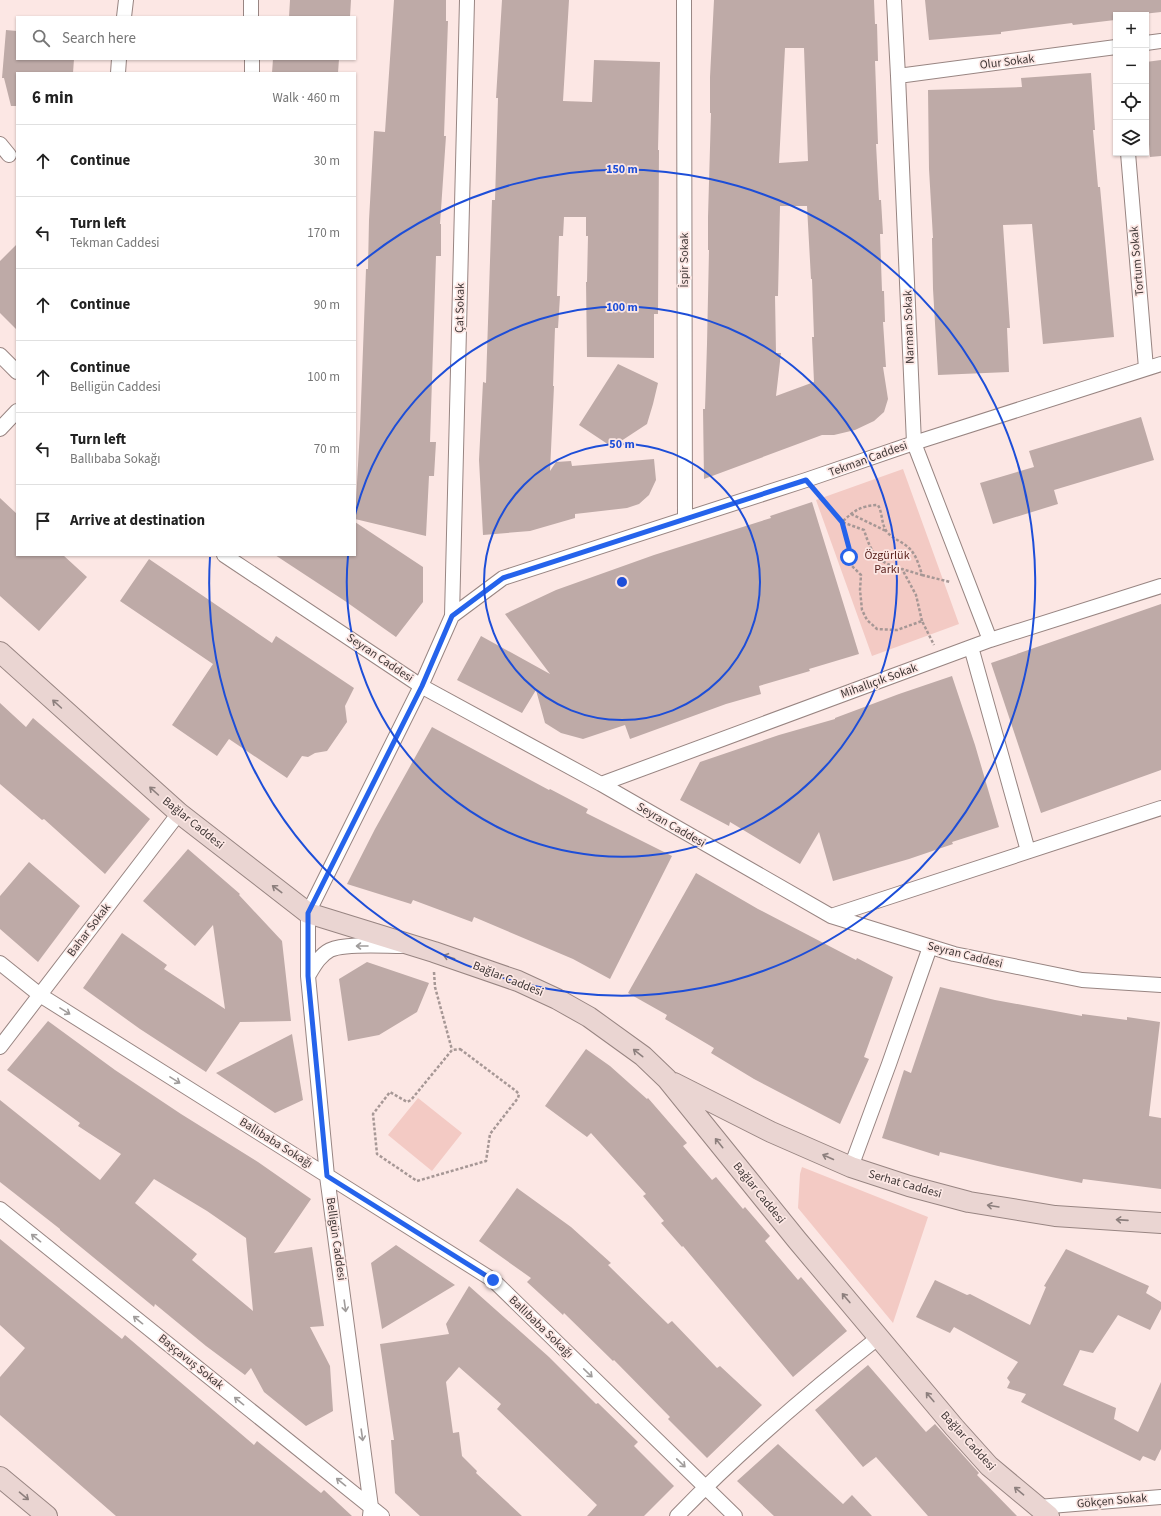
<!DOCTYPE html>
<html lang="en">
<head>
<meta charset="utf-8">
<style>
  :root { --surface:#fff; --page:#f2f2f2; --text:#222; --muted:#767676; --line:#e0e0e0 }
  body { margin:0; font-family:"Source Sans 3",sans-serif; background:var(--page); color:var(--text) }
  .controls { position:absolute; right:12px; top:12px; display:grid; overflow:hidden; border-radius:0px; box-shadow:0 1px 3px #0004 }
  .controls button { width:36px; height:36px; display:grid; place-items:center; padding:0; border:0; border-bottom:1px solid var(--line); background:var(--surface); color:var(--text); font:20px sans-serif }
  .stop { position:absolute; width:12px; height:12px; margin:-9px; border:3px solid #2563eb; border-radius:50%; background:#fff }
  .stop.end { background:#2563eb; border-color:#fff; box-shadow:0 1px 4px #0008 }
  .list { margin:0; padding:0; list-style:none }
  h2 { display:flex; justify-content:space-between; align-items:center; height:52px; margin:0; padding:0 16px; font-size:17px }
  h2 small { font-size:13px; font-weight:400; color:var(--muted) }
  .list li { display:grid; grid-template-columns:26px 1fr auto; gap:12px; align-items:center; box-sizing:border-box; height:72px; padding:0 16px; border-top:1px solid var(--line) }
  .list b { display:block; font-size:15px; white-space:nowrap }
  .list p { margin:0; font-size:13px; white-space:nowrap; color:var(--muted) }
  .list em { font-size:13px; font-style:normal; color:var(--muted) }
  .icon { flex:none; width:22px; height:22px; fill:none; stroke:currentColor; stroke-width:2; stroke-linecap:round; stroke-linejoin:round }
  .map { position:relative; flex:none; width:1161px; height:1516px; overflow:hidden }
  .search { position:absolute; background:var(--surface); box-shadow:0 1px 3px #0004; left:16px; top:16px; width:340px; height:44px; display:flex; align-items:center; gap:10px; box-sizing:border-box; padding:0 14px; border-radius:0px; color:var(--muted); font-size:15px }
  .panel { position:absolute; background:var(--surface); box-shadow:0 1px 3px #0004; left:16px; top:72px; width:340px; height:484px; border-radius:0px }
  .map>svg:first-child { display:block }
</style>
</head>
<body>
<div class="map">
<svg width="1161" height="1516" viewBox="0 0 1161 1516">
  <rect width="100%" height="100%" fill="#fce7e4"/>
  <path fill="#f3cac4" d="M903,469L959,624L872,656L816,500Z
    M418,1098L462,1133L432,1171L388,1135Z
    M802,1167L928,1217L893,1323L798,1208L800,1174Z"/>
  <path fill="#beaaa7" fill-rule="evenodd" d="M290,0H351L350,17H289Z
    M394,0H446V21H448L444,136H446L440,224H441V256H436L430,442H436L434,476H429L426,536L355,519L360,429L366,269H368L369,220L374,131L385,132Z
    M502,0H569L563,101L592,102L594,60L660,62L658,150H659L658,314H654V358L587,357L586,282H587L588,236H586V217H564L563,236H559L557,296H560L558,328H555L553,386H554L550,471L556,462L571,461L572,466L654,459L656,480L649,495L639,504L627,508L575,514V518L530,531L483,535L479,460L483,382L486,383L492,200H495L498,98H496Z
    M714,0H874L875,24H877L878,61H875L878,144H876L879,200H881L883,234H880L882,291H884L885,322H883L886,367H883L888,399L884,412L874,421L855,430L834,435H822L704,479L703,409H705L707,344L709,250H708V217L711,113H710V77ZM785,48H804L808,161L779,163ZM780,206H807L811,279H812L814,337H812L814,382L776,396L781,353H776L775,296H778Z
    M925,0H1161V12L1134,15H1114L1115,20L1073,25L1072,23L1001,32V34L929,40Z
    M6,30L17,31V59H74L73,73H17V106H11L4,78H2Z
    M273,59H339L338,73H272Z
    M1161,60V156L1150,157L1146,106V62Z
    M1091,73L1095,130H1093L1098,187H1100L1114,337L1043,344L1032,224L1003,225L1010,328H1007L1009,372L938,375L933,289L932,238H933L929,169L928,90L1022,87L1021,78Z
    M17,244V330L0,313V261Z
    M618,364L658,383L653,404L647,424L612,447L579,425Z
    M1141,417L1154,460L1054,490L1058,504L993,524L980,483L1034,467L1029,451Z
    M0,498L17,514V555H63L87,577L39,631L0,596Z
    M812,502L859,654L809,669L810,671L759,686L761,694L726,704L630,739L625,725L583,739L561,733L545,723L536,690L522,713L457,680L481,636L550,674L505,614L556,590L654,555L771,518L770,516Z
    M355,522L423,567V602L396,637L345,601L275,555H355Z
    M149,559L272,643L276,636L354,688L345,706L347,722L327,751L315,753L308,757L302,756L287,778L229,739L217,756L172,725L213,664L120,601Z
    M1161,604V770L1041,813L991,663Z
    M952,676L975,745L999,827L952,842L953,844L909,859L833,881L819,832L800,864L730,822L729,826L680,800L700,762L779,735L835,719V718L899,694Z
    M0,703L26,727L33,718L150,819L105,874L44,819L42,820L0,784Z
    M432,727L549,790L550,789L588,809L586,813L672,856L610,979L573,959L474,917L472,922L413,900L411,904L347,884L375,829Z
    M188,849L240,894L239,895L282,941L291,1021L240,1022L206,1072L140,1029L83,988L122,933L167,965L164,969L225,1009L213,925L195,946L143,901Z
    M29,862L80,906L38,962L0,929V896Z
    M696,873L758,909L856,960L857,958L893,977L864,1057L869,1059L840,1124L754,1079L711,1053L714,1048L665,1019L667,1015L628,993Z
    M367,962L429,983L417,1012L379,1035L348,1041L339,979Z
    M940,987L995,1000L1082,1016V1014L1127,1020V1017L1160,1022L1149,1116L1161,1118V1189L1083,1179L1082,1183L1056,1178L998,1166L940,1152L939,1156L882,1138L904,1070L911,1073Z
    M48,1021L115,1070L181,1114L258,1162L311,1199L274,1253L312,1247L324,1326L310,1327L330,1366L333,1411L306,1426L264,1392L251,1368L245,1375L206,1346L155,1304L154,1307L60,1230V1229L0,1182V1100L100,1180L121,1154L78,1126L80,1123L7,1070ZM154,1179L207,1211L246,1238L253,1311L192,1260L197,1254L135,1203Z
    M292,1034L303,1100L275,1113L216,1073Z
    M586,1049L610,1066L647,1099L648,1098L687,1143L683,1146L712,1180L716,1177L743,1209L745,1207L770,1236L765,1241L798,1280L801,1277L847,1331L793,1377L683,1246L682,1247L661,1223L664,1221L643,1196L646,1194L591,1133L587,1137L545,1106Z
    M517,1188L571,1227L611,1263L608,1265L668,1324L672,1321L717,1368L720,1366L762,1405L707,1458L668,1419L670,1417L614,1360L613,1361L564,1313L563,1315L527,1282L531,1278L479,1241Z
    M0,1239L122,1339L125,1335L254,1445L257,1441L321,1493L324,1490L352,1516H116L0,1415V1377L25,1348L0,1325Z
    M396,1245L455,1285L382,1329L371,1263Z
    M1066,1249L1149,1286L1146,1293L1161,1302V1309L1150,1330L1118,1315L1093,1353L1080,1350L1063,1385L1116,1408L1114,1419L1138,1432L1161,1382V1449L1155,1461L1143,1456L1140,1461L1021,1402L1026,1394L1007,1388L1010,1382L1007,1378L1018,1362L954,1327L950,1333L916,1317L935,1280L967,1295L970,1294L1030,1325L1046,1287L1044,1286Z
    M469,1286L549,1357L596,1404L598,1403L638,1442L634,1446L674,1486L644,1516H587L597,1505L497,1409L501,1404L459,1367L446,1382L453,1433L459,1432L462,1456L477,1471L476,1473L522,1516H420L395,1493L391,1440H394L380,1344L449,1334L446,1324Z
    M868,1365L926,1432L935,1424L979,1473L977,1475L1017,1516H928L876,1457L863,1467L815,1410Z
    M778,1444L843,1504L852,1495L872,1516H774L737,1481Z"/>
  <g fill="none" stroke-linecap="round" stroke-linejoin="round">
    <defs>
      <path id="street" d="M251,0V17
        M684,0L685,519
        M894,0L898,76L914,443L990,640
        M124,17L126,0
        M1146,43L1161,41
        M252,59V73
        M118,73L119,59
        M898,76L1116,47
        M0,144L9,155
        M1128,153L1146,368
        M0,355L17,372
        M0,429L17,411
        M224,555L421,686L601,784L831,916L954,954L1082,980L1161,985
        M452,616L467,0
        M971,647L1028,851
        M601,784L990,640L1161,586
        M831,916L1161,808
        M0,963L40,995L493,1280L735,1516
        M308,976C314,966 320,955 330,950C345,943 383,946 401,946
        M0,1047L179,813
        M851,1167L889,1064L930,947
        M0,1209L382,1516
        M1038,1507L1161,1497
        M370,1516L371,1507L327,1176L308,976V913L421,686L452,616L503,578L806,480L914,443L1161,364
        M677,1516C739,1452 809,1392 879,1337"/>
      <path id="secondary" d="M0,652L179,813L308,913L434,952L518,981L557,999L589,1017L643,1056L667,1079L797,1240L954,1427L989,1466L1049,1516
        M674,1083L771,1132L851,1167L909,1186L969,1202L1055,1216L1161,1223
        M0,1477L47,1516"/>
    </defs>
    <use href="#street" stroke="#988582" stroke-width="16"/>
    <use href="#secondary" stroke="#988582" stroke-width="22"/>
    <path stroke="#a69795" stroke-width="2.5" stroke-dasharray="3 2" stroke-linecap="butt" d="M817,492L842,522L864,530C872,555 877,562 902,569
      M851,514L886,531
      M922,575L950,582
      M922,621L916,595L902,569L922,575C919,565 916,554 908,547C901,541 893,539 887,532C881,524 883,514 878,505C860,506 855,510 842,522L849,548V557L852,566L861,575L860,590L862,610L867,620L877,629L897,630L922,621L934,645
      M434,972L435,987L452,1050
      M460,1049L516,1091L519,1094L518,1098L490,1134L486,1161L417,1181L377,1154L373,1114L390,1092L407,1102L411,1100L452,1050Z"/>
    <use href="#street" stroke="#fff" stroke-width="14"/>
    <use href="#secondary" stroke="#ead5d2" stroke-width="20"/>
  </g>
  <defs><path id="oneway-shaft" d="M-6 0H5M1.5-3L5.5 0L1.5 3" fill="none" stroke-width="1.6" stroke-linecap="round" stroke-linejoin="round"/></defs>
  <g stroke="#8c7f7d">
    <use href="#oneway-shaft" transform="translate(57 704) rotate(-138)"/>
    <use href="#oneway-shaft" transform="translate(154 791) rotate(-138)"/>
    <use href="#oneway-shaft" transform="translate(277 889) rotate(-143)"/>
    <use href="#oneway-shaft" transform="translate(449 957) rotate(-162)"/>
    <use href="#oneway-shaft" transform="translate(638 1053) rotate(-142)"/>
    <use href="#oneway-shaft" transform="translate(719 1143) rotate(-129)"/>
    <use href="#oneway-shaft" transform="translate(828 1157) rotate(-156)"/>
    <use href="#oneway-shaft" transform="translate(993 1206) rotate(-171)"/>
    <use href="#oneway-shaft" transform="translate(1122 1220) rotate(-176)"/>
    <use href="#oneway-shaft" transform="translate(846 1298) rotate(-130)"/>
    <use href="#oneway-shaft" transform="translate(930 1397) rotate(-130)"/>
    <use href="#oneway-shaft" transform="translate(1019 1491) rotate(-140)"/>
    <use href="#oneway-shaft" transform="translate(24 1496) rotate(40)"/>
  </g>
  <g stroke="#a09c9b">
    <use href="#oneway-shaft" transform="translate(362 946) rotate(180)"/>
    <use href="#oneway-shaft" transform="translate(65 1011) rotate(32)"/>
    <use href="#oneway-shaft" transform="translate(175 1080) rotate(32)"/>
    <use href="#oneway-shaft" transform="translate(36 1238) rotate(-141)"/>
    <use href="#oneway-shaft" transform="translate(345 1306) rotate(82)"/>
    <use href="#oneway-shaft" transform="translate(138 1320) rotate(-141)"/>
    <use href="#oneway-shaft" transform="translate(588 1373) rotate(44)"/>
    <use href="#oneway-shaft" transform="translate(239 1401) rotate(-141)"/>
    <use href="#oneway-shaft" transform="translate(362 1435) rotate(82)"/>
    <use href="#oneway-shaft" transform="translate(681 1463) rotate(44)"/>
    <use href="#oneway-shaft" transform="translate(341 1482) rotate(-141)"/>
  </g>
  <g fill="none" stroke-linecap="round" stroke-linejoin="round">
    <path stroke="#2563eb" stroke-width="5" d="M493,1280L327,1176L308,976V913L422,686L452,616L503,578L806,480L842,522L849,548V557"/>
  </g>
  <g fill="none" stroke="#1d4ed8" stroke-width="2">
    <circle cx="622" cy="582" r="138"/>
    <path d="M355 515A275 275 0 1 1 348 556"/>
    <path d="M357 266A413 413 0 1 1 210 557"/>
  </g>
  <g text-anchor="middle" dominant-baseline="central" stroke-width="3.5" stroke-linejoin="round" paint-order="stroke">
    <g font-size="12" fill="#403837" stroke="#fce7e4">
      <text transform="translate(1007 62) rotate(-7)">Olur Sokak</text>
      <text transform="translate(684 260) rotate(-90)">İspir Sokak</text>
      <text transform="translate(1137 261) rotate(-95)">Tortum Sokak</text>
      <text transform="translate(460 308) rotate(-89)">Çat Sokak</text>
      <text transform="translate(909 327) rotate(-92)">Narman Sokak</text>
      <text transform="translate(868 459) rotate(-20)">Tekman Caddesi</text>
      <text transform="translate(380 658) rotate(34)">Seyran Caddesi</text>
      <text transform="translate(879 681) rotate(-20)">Mihallıçık Sokak</text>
      <text transform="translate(193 823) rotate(39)">Bağlar Caddesi</text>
      <text transform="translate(671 825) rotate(30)">Seyran Caddesi</text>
      <text transform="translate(89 930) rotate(-53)">Bahar Sokak</text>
      <text transform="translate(965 955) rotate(14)">Seyran Caddesi</text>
      <text transform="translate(508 979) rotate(22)">Bağlar Caddesi</text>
      <text transform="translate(276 1143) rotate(32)">Ballıbaba Sokağı</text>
      <text transform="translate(905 1184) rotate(16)">Serhat Caddesi</text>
      <text transform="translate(759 1193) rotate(51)">Bağlar Caddesi</text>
      <text transform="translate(336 1239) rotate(82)">Belligün Caddesi</text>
      <text transform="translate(541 1327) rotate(44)">Ballıbaba Sokağı</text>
      <text transform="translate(191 1362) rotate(39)">Başçavuş Sokak</text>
      <text transform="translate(968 1441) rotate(48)">Bağlar Caddesi</text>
      <text transform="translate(1112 1501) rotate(-5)">Gökçen Sokak</text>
    </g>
    <g font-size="12" fill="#571e19" stroke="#fce7e4">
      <text x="887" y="555">Özgürlük<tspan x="887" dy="14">Parkı</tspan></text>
    </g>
  </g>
  <circle cx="622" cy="582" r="6" fill="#1d4ed8" stroke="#fce7e4" stroke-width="2"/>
  <g font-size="12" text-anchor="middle" font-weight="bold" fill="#1d4ed8" stroke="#fce7e4" stroke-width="3.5" stroke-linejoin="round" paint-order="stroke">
    <text x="622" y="173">150 m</text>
    <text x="622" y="311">100 m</text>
    <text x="622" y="448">50 m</text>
  </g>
</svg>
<div class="controls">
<button>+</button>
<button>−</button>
<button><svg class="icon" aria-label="locate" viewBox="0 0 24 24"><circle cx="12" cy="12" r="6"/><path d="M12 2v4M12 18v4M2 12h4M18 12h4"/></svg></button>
<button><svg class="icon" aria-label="layers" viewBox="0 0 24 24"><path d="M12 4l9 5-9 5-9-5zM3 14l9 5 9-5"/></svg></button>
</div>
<div class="stop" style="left:849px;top:557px"></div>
<div class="stop end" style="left:493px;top:1280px"></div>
<div class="search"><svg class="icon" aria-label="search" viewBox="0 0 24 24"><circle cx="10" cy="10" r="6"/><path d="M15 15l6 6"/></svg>Search here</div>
<section class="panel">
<h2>6 min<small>Walk · 460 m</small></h2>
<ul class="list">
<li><svg class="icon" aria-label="ahead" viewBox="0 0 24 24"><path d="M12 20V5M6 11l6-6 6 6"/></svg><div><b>Continue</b></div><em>30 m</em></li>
<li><svg class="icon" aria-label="left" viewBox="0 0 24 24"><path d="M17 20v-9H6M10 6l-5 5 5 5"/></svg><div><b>Turn left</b><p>Tekman Caddesi</p></div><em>170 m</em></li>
<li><svg class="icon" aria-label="ahead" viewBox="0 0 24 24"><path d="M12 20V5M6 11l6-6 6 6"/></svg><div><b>Continue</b></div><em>90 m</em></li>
<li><svg class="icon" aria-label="ahead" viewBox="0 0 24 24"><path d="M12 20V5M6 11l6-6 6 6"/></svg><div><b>Continue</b><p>Belligün Caddesi</p></div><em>100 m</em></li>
<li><svg class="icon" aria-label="left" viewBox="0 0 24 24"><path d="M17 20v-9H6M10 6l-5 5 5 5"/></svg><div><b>Turn left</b><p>Ballıbaba Sokağı</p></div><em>70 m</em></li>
<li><svg class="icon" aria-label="arrive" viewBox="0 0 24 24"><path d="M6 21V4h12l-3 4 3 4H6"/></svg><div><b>Arrive at destination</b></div></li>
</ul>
</section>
</div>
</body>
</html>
